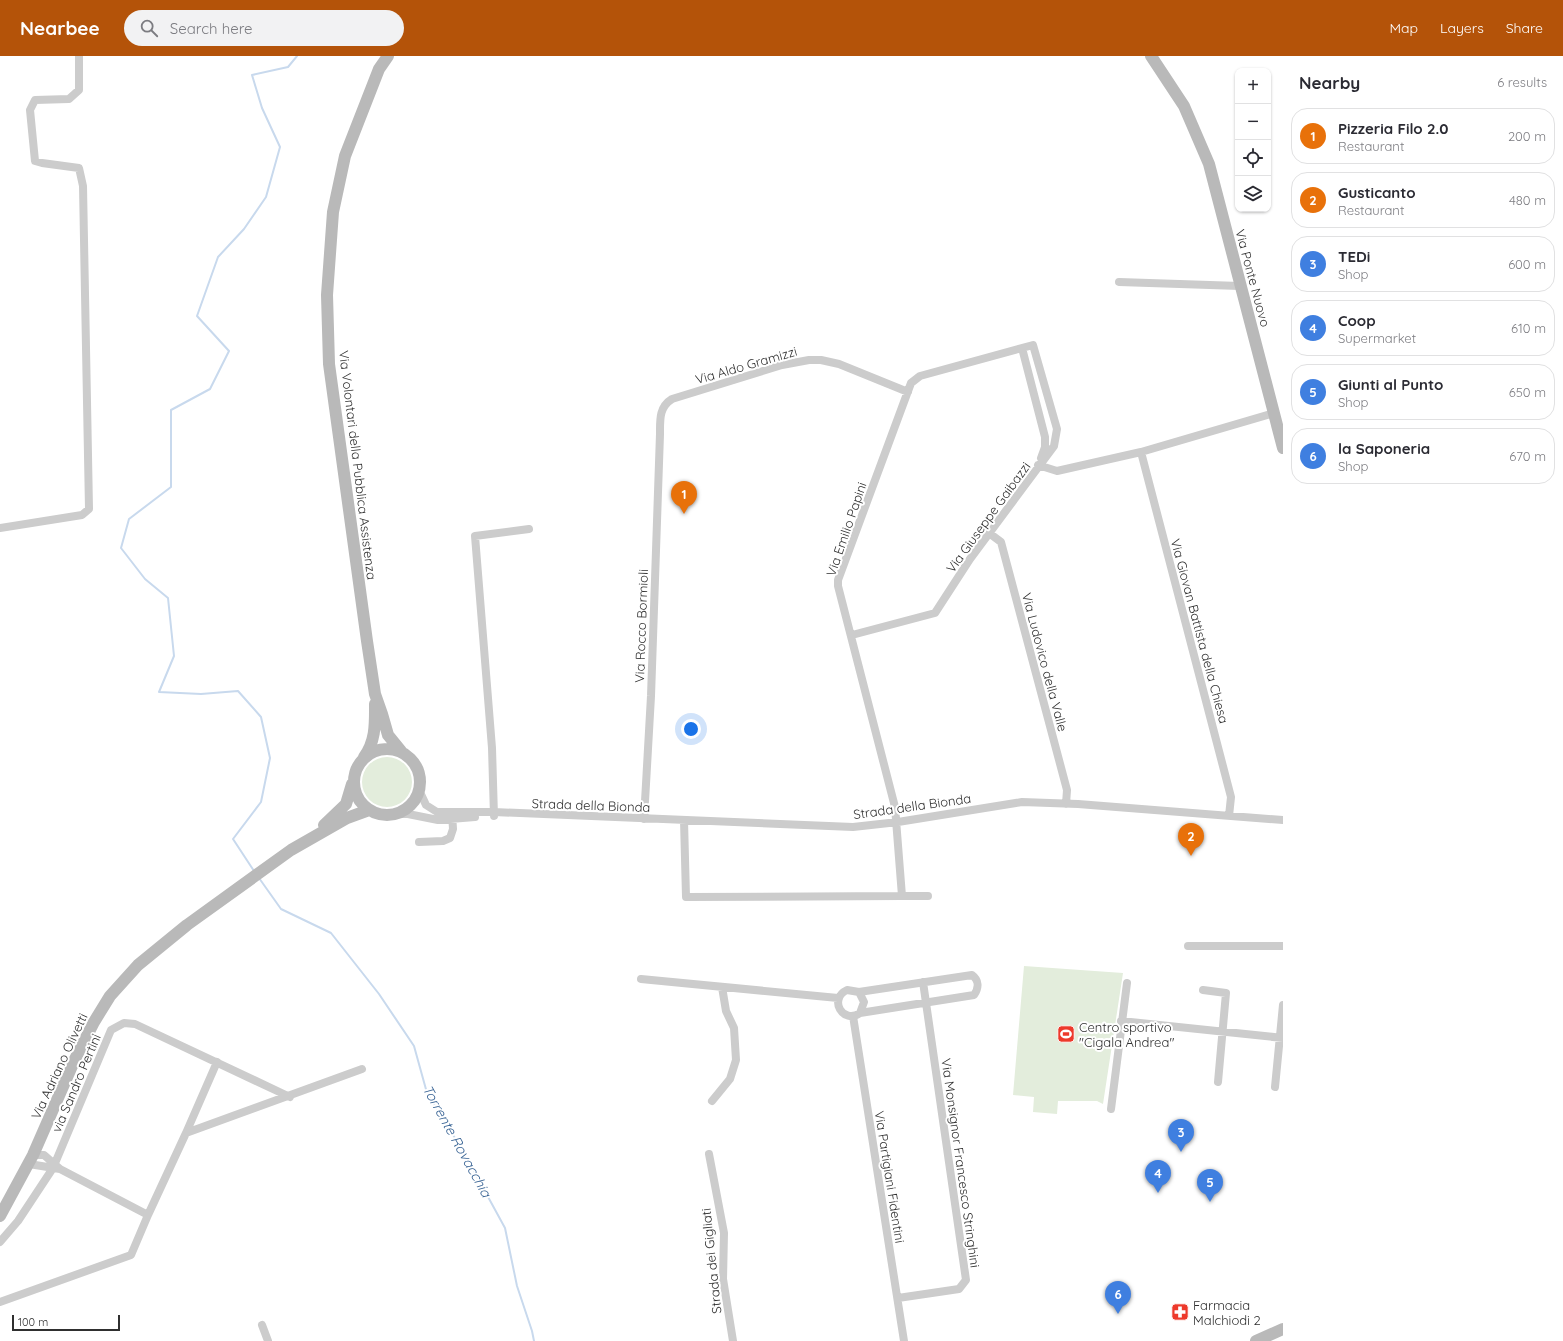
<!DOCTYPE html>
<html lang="en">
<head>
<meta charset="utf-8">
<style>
  :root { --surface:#fff; --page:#f2f2f3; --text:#2b2b33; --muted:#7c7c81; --line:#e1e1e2; --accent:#b45309 }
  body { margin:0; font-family:Quicksand,sans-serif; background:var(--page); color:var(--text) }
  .controls { position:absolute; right:12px; top:12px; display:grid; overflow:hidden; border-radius:8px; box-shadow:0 1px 3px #0004 }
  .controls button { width:36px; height:36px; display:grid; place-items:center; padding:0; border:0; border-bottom:1px solid var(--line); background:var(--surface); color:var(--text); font:20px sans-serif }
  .scale { position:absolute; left:12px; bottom:10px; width:108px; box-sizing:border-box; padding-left:4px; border:2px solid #2f2f2f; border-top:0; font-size:11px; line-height:14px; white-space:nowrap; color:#2f2f2f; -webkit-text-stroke:3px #fff; paint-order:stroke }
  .you { position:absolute; left:691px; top:673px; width:14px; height:14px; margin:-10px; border:3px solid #fff; border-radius:50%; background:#1a73e8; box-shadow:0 0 0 6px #1a73e833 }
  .badge { display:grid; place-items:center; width:26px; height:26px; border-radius:50%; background:var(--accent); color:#fff; font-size:13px; font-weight:700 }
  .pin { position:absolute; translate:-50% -33px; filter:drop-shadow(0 1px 2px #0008) }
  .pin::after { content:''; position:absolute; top:21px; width:14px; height:12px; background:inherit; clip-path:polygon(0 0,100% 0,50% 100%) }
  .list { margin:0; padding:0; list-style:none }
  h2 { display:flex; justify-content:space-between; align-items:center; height:52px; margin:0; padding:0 16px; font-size:17px }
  h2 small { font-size:13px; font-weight:400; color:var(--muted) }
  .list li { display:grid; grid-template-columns:26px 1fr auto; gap:12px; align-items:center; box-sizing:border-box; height:56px; margin:0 8px 8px; padding:0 8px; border:1px solid var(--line); border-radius:16px }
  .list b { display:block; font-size:15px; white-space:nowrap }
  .list p { margin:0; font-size:13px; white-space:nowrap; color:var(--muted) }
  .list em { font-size:13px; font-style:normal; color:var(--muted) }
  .icon { flex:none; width:22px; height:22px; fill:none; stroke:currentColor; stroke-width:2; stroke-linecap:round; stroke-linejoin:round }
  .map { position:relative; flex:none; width:1283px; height:1285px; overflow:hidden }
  header { display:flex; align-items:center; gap:24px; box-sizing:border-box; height:56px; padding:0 20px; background:var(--accent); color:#fff }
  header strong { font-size:19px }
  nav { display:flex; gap:22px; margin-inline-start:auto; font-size:14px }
  .search { width:280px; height:36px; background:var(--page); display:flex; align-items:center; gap:10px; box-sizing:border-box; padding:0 14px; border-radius:22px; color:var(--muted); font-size:15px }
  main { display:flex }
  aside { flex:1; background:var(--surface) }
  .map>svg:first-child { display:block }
</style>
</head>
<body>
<header>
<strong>Nearbee</strong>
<div class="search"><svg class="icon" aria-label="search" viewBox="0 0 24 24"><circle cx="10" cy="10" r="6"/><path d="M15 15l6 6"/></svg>Search here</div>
<nav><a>Map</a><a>Layers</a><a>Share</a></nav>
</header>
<main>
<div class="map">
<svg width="1283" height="1285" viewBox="0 0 1283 1285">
  <rect width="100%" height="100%" fill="#fff"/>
  <path fill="#e3eddc" d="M362 726a25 25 0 1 1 50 0a25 25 0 1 1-50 0Z
    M1024,910L1123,917L1103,1048L1097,1045H1058L1057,1058L1033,1056L1034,1041L1013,1039Z"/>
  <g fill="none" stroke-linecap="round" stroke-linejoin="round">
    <path stroke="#c8d9ed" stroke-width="2" d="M254,815L233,783L261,746L270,702L261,661L238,635L201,638L159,636L174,600L168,542L145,523L121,492L129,463L171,431V354L210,333L229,295L197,260L218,201L244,173L266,141L280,91L262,52L252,19L288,11L297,0
      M259,822L281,853L331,877L379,938L414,990L427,1037L463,1095L505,1172L517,1230L532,1275L534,1285"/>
    <path stroke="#ccc" stroke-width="8" d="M1119,226L1240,230
      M1022,292L1045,381V391L1041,402
      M1141,396L1231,741L1229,760
      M1038,409L1057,415L1141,396L1274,357
      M0,472L82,459L89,453L83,130L79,112L42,107L35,105L30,54L35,44L69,43L79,34V0
      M989,477L1001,486L1067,734L1066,748
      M419,734L426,749L437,756H494L853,771L898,766L1022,746L1078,748L1283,764
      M396,758H408L438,764L475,761
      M494,760L492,692L475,480L529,473
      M644,763L651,640L660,378C660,364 659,351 672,343L782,309L809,304H821L839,308L908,336
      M684,764L686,841L902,840L895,751L838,530V524L911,327L920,320L1033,289L1057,373L1054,390L970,503L935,557L852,579
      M419,786L443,785L450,782L453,773L452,757
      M902,840H928
      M1188,890H1283
      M641,923L838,942
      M1203,934L1226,937L1218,1026
      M859,936L972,919C979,924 979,932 974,939L860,957C843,969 828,943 847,934L859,936L864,946L860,957
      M853,960L904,1285
      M1121,965L1283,982
      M1275,1031L1283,949
      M712,1045L730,1023L736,1004L734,972L726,955L722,931
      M1111,1053L1127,927
      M186,1077L217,1006
      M709,1098L724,1177L723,1223L733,1285
      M29,1108L60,1113L44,1099H33
      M60,1113L148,1159L186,1077L362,1013
      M0,1186L18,1165L53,1112L111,974L124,967L135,968L290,1041
      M898,1242L959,1233L966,1224L923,926
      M0,1246L131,1199L148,1159
      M262,1269L268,1285"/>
    <path stroke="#b9b9b9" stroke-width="12" d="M388,0L379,13L345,100L333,156L327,239L329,308L367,585L375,638L382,658L388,679L401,695
      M1151,0L1184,50L1209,108L1283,392
      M354 726a33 33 0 1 1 66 0a33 33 0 1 1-66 0Z
      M364,701C376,685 375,667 375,648
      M324,769L346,748L352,728
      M0,1160L33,1099L75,1003L94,966L110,940L138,909L187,869L291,794L347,762L369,754
      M1256,1285L1283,1273"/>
  </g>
  <defs>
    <symbol id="stadium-square" viewBox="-11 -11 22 22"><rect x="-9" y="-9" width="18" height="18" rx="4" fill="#ed392b" stroke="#fff"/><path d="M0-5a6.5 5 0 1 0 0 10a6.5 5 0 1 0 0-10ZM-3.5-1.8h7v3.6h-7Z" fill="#fff"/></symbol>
    <symbol id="pharmacy-square" viewBox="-11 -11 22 22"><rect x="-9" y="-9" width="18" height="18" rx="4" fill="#ed392b" stroke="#fff"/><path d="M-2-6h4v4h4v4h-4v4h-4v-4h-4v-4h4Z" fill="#fff"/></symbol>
  </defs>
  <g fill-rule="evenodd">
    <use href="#stadium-square" x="1056" y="968" width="20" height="20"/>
    <use href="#pharmacy-square" x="1170" y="1246" width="20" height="20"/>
  </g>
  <g text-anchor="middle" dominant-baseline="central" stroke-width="4" stroke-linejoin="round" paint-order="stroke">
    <g font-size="13" fill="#2f2f2f" stroke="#fff">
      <text transform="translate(1253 222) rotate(75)">Via Ponte Nuovo</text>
      <text transform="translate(746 309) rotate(-16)">Via Aldo Gramizzi</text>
      <text transform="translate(358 409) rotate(83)">Via Volontari della Pubblica Assistenza</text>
      <text transform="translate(988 461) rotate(-54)">Via Giuseppe Gaibazzi</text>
      <text transform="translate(846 473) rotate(-71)">Via Emilio Papini</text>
      <text transform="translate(641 570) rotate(-88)">Via Rocco Bormioli</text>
      <text transform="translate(1200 575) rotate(75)">Via Giovan Battista della Chiesa</text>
      <text transform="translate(1045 606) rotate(75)">Via Ludovico della Valle</text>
      <text transform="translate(591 749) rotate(2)">Strada della Bionda</text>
      <text transform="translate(912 750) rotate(-8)">Strada della Bionda</text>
      <text transform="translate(59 1010) rotate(-65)">Via Adriano Olivetti</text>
      <text transform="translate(76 1027) rotate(-67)">via Sandro Pertini</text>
      <text transform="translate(961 1107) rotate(82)">Via Monsignor Francesco Stringhini</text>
      <text transform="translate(890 1121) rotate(81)">Via Partigiani Fidentini</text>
      <text transform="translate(711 1205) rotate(-96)">Strada dei Gigliati</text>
    </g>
    <g font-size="13" fill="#2f2f2f" stroke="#fff" text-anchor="start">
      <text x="1079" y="971">Centro sportivo<tspan x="1079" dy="15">"Cigala Andrea"</tspan></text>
      <text x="1193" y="1249">Farmacia<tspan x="1193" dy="15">Malchiodi 2</tspan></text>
    </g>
    <g font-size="14" font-style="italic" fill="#396495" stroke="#fff">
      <text transform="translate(457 1085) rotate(61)">Torrente Rovacchia</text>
    </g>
  </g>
</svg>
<div class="controls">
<button>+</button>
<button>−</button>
<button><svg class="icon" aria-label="locate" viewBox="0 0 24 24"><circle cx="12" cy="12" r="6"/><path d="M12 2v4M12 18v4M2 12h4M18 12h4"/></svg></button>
<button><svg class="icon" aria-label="layers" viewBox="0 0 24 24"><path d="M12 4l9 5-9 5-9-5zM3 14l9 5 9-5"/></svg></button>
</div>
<div class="scale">100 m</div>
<div class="you"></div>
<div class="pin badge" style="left:684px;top:458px;background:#e8710a">1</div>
<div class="pin badge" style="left:1191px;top:800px;background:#e8710a">2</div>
<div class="pin badge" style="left:1181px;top:1096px;background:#3f7fe0">3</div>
<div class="pin badge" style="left:1158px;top:1137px;background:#3f7fe0">4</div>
<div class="pin badge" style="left:1210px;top:1146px;background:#3f7fe0">5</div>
<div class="pin badge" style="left:1118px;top:1258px;background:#3f7fe0">6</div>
</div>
<aside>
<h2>Nearby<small>6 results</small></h2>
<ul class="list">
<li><span class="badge" style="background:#e8710a">1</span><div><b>Pizzeria Filo 2.0</b><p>Restaurant</p></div><em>200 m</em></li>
<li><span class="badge" style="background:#e8710a">2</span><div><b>Gusticanto</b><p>Restaurant</p></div><em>480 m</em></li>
<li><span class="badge" style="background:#3f7fe0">3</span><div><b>TEDi</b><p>Shop</p></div><em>600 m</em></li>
<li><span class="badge" style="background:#3f7fe0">4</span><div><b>Coop</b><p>Supermarket</p></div><em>610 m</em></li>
<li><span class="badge" style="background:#3f7fe0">5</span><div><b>Giunti al Punto</b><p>Shop</p></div><em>650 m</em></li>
<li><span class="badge" style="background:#3f7fe0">6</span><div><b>la Saponeria</b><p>Shop</p></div><em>670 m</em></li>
</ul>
</aside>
</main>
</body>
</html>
